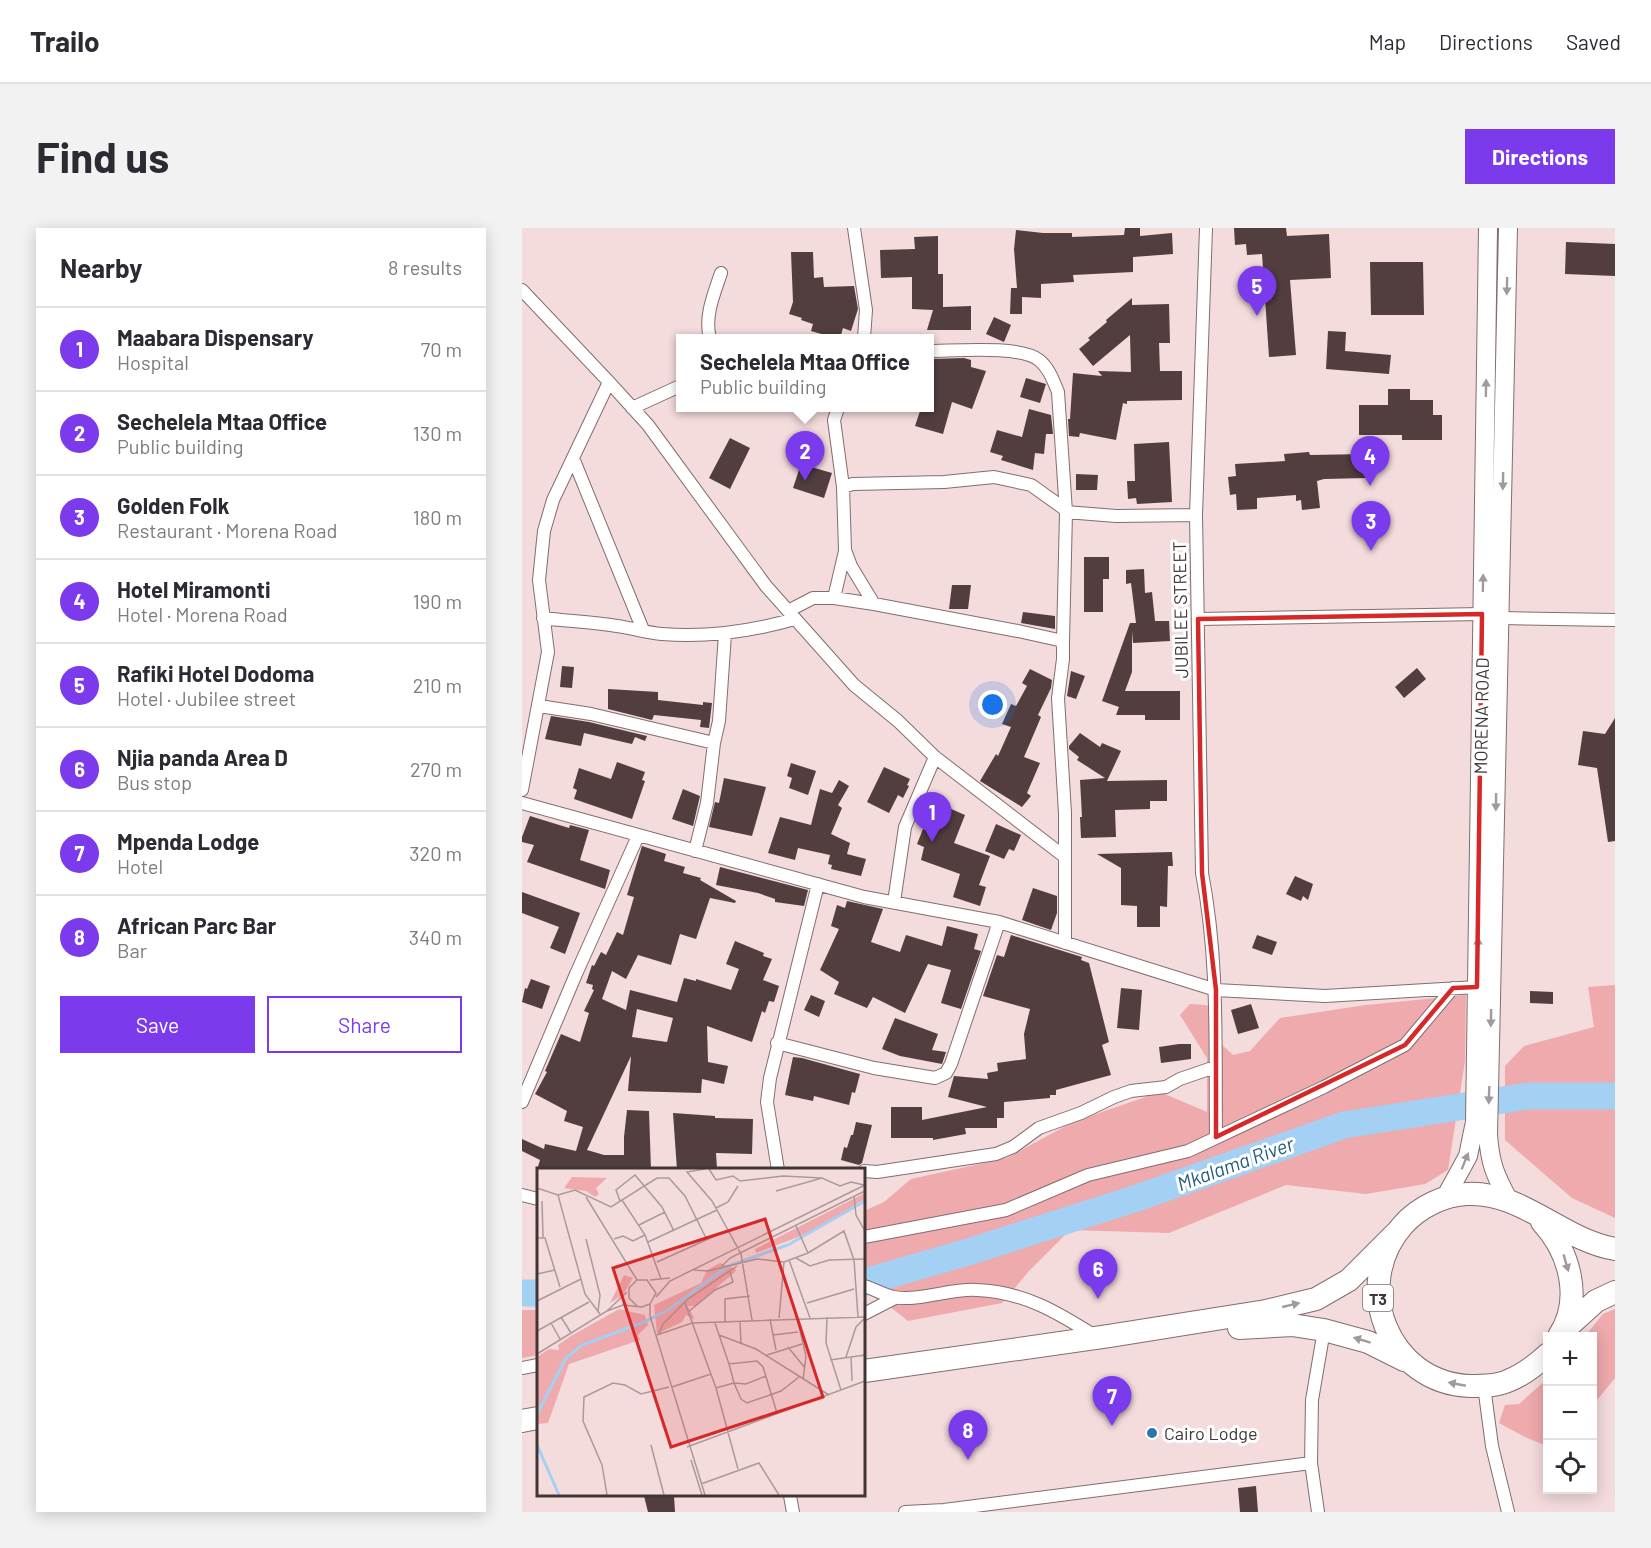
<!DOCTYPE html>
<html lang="en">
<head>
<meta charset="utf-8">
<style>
  :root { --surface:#fff; --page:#f2f2f3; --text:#2b2b33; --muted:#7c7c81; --line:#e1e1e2; --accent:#7c3aed }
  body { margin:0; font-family:Barlow,sans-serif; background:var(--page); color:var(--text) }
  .controls { position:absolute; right:18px; bottom:18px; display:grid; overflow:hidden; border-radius:0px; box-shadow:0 3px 15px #0003 }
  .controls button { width:54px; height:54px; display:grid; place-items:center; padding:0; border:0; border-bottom:2px solid var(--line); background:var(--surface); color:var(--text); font:30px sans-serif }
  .you { position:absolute; left:471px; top:477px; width:21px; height:21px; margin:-15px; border:4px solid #fff; border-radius:50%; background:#1a73e8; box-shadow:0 0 0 9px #1a73e833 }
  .badge { display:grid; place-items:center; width:39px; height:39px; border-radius:50%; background:var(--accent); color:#fff; font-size:20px; font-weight:700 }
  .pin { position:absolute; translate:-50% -50px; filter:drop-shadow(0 2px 3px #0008) }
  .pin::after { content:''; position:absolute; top:32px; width:21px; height:18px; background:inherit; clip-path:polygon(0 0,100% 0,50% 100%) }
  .popup { position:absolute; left:154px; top:106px; width:258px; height:78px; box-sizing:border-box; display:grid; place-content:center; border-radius:0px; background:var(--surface); filter:drop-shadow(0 2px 4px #0005); font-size:20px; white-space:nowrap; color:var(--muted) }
  .popup b { font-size:22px; color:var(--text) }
  .popup::after { content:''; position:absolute; left:50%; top:100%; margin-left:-12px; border:12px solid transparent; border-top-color:var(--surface) }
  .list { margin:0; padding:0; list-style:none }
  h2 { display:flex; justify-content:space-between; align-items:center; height:78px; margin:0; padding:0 24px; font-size:26px }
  h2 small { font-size:20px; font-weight:400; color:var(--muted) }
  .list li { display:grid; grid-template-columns:39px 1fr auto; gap:18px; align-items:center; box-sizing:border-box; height:84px; padding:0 24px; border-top:2px solid var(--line) }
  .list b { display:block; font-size:22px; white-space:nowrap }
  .list p { margin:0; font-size:20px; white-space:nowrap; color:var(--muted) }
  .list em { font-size:20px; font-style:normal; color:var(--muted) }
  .actions { display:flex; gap:12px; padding:18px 24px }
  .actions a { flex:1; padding:14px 0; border:2px solid var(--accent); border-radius:0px; text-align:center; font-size:21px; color:var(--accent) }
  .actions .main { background:var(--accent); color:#fff }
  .icon { flex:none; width:33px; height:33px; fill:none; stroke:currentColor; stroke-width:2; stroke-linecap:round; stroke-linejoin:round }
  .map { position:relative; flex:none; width:1093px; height:1284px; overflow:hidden; border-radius:0px }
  header { display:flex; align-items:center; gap:36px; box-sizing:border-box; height:84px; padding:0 30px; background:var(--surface); border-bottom:2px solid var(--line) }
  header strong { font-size:28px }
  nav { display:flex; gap:33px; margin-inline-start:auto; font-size:21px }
  .intro { display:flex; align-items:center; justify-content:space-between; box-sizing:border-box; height:144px; padding:0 36px }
  h1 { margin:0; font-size:42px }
  .button { padding:15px 27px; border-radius:0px; background:var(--accent); color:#fff; font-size:21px; font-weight:700 }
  main { display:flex; gap:36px; padding:0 36px }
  aside { flex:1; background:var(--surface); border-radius:0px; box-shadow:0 3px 15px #0003 }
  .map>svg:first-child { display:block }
</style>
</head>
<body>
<header>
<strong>Trailo</strong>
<nav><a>Map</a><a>Directions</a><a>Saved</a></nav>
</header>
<div class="intro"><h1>Find us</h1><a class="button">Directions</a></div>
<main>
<aside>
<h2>Nearby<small>8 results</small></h2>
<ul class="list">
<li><span class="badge">1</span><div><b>Maabara Dispensary</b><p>Hospital</p></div><em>70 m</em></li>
<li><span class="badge">2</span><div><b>Sechelela Mtaa Office</b><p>Public building</p></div><em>130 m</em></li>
<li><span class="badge">3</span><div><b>Golden Folk</b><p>Restaurant · Morena Road</p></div><em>180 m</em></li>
<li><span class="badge">4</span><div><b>Hotel Miramonti</b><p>Hotel · Morena Road</p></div><em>190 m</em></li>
<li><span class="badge">5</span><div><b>Rafiki Hotel Dodoma</b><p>Hotel · Jubilee street</p></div><em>210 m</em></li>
<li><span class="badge">6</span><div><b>Njia panda Area D</b><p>Bus stop</p></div><em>270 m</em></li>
<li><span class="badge">7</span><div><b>Mpenda Lodge</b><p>Hotel</p></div><em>320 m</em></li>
<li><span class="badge">8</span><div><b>African Parc Bar</b><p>Bar</p></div><em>340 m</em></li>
</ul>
<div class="actions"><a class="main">Save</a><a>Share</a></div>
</aside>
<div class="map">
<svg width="1093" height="1284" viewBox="0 0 1093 1284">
  <rect width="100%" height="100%" fill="#f4dbdc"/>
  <path fill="#eeaaad" d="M1093,757V990L1050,970L983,912V838L1002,818L1072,799L1066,759Z
    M944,767L943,833L926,942L903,956L844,966L764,957L647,1005L548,1002L507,1043L480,1075L386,1093L342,1058V983L362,974L389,951L485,930L551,894L638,864L685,884V830L658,787L668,776L694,778L693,810L711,827L728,823L758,790L844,777Z
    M1093,1081V1150L1071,1177L1070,1108H1063L1081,1086Z
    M0,1082H16V1127L0,1130Z
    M1025,1151V1218L1005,1210L977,1195L983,1177L997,1176Z"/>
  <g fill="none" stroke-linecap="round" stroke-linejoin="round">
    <path stroke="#a4d0f3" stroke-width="27" d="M342,1054L446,1024L612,971L822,897L1006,868H1093
      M0,1065H16"/>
  </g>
  <path fill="#523e3f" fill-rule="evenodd" d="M603,0H618V8L650,5L651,26L611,29V44L551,47L552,54L519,56V70L500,69V86H488L489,60H495L492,21L494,2L521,5H550V9L602,7Z
    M712,0H764L765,8L807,6L809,50L768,52L774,127L747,129L740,26L725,27L724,16L713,17Z
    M416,8V46H421V79L449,78V102H405L411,82L390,81V49L359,50L358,22L393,21L392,9Z
    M1044,14L1093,16V48L1043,46Z
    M269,24H291L292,50L301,49L302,59L332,58L336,81L329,103L321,100L319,107L314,106L313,110L289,103L291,96L279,92L280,90L267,86L271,74Z
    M848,34H901L902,87H849Z
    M610,70V77L647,76L648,115H637L638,143H660V172L605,173V176L601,175L594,212L558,205L557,209L547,208L546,191H548L551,145L580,148L576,143L609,144L608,107L571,138L557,121L568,112L566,110L585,94L584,92Z
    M472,89L489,97L482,114L464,106Z
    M806,103L824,104L823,123L869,127L867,146L804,141Z
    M442,130L449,132V139L464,143L450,181L430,174L421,206L393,198L399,180H408V131Z
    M504,150L524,156L518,175L498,169Z
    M866,161H888V172H911V187H920V212H880V207H837V177H866Z
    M507,181L529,187L531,206H524L522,226L513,225L511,242L479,232L481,228L468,224L475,202L500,209Z
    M208,210L228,220L208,261L187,250Z
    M647,214L650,274L615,276L614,270L606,271L605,253H613L612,216Z
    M787,224L788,227L844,226L845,250L802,251L795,253L798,280L780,282L779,272L774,273V267L735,270V281L715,282L714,266L708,267L706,249L714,248L713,236L763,233L762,226Z
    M279,236L310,245L302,270L271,260Z
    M554,246L576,247L575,262H554Z
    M562,329H587V351H581V384H562Z
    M622,341L623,365L630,364L633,393H647L648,413L611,415L610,403V444L603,463H658V492H623V487H594L597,479L580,473L608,395H614L609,355L604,356V342Z
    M430,357H449L446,381H427Z
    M501,384L533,388V401L499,395Z
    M40,438L52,439L50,460L38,459Z
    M895,440L904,451L882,470L873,459Z
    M508,441L530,452L529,460L516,487L519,489L502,529L518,535L505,565L509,568L500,579L458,553L474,526L476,528L489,499L480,496L489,476L494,478L505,458L500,455Z
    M549,443L563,448L554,471L545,468Z
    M86,461L136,464V472L181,477V474L190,475L187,500L178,499L179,492L132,487L130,492L86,481Z
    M29,488L67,494L125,508L123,513L113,509L110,516L62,505L59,518L23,511Z
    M1093,490V613L1086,614L1075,540L1056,537L1061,503L1083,506Z
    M558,505L578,519L580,515L599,523L585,553L645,552V573H628V581L593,582L594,609L559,610L558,589H560L558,552L583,550L555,532L557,529L547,521V518Z
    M95,534L123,544L120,552L123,553L110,591L52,571L55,562L51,560L57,540L89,551Z
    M269,535L294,543L286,567L267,560L270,550L265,548Z
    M362,539L388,551L385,557L387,558L381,570L376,567L367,585L345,574Z
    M202,550L244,559L230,608L187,599L193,574L197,575Z
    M317,552L327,558L316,577L320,580L309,606L328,615L325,626L344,631L339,648L309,641L310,637L306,636L308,627L276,620L273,632L246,625L258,589L289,597L298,561L310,565Z
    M161,561L178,568L171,598L150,591Z
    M420,577L443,587L432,615L468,628L457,657L464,659L458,678L431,669L438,646L399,632L402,619L395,616L401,601L406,603L408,598L411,599Z
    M8,588L47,600L48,597L67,602L58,632L88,642L83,661L5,634L12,617L0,614V609Z
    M474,596L499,607L492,623L487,621L482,631L463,623Z
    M120,618L144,626L142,633L163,639L161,645L179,650L178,652L214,673L213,675L188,670L174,711L158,706L149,737L116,727L104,751L90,743L80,771L104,782L108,762L155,774L162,750L174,753V751L209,762L217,741L204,736L213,713L242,725L241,728L250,731L241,752L257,758L252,774L247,773L243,785L240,783L230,814L185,798L186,834L206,838L202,856L180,851L179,865L106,863L109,828L65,922L82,927H102V909L105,882L127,883L129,942H15L18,932L0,923V911L22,921L23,916L54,923L61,899L42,893L45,883L13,866L25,844L23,843L39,806L58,814L67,785L62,783L72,762L70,761L71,757L64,755L70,737L72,738L79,724L84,727L95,704L101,707L112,669L105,667ZM115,781L151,790L145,814L110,809Z
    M650,624L651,638H646L645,679L638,678V699H615V678L599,677V640L575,626Z
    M198,639L286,662L282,678L253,674V671L236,665L194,657Z
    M773,648L791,656L786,672L781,668L779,673L764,666Z
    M511,660L535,668V685L529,702L500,692Z
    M0,664L58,685L43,726L28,720L37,699L0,685Z
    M325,673L361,681L349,714L378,724L384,707L420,718L425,698L456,706L452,721L459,723L439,781L419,775L429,742L406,736L383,785L351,769L345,780L312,766L317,754L298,742L317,701L309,698L315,677L323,680Z
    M489,707L560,729L559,732L567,735L587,814L580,817L589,847L534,862V867H528V870L482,874V890H475V900H443L444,906L411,912V910H369V879H400V892L465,879L426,869L432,848L466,851L465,845L476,843L475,835L504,831L502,806L508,781L461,768L475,727L482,729Z
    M735,707L755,714L750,727L730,720Z
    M9,751L28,758L20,781L0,774L3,760L5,761Z
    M599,760L620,762L617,802L595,800Z
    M1008,763L1031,764V776L1008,775Z
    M289,767L303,773L297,789L282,782Z
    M729,776L737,800L716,806L709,782Z
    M373,790L416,806L410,822L424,824L420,836L378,828L360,821Z
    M657,816H669V831L639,835L637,819Z
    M271,829L280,830L338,846L333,865L330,864L327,877L292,868L291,873L263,867Z
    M151,885L193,888V890L231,891L230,926L194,925L195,941L193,942H155Z
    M334,894L350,897L340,935L337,937L319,932L322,919L325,920L329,907H331Z
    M734,1258L736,1284H718L716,1260Z
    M122,1268H152L153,1284H126Z"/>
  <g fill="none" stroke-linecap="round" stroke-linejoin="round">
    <defs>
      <path id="street" d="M332,0L344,82L342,110
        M684,0L674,287L680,645C697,732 693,820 694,909
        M0,62L87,154L126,197L244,358L332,457L376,493L413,529L543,629
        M188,110C182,89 192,66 199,45
        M407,123C432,123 498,117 517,132C527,140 531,152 536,164L544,284L594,288L674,287
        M110,180L158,158
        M316,180L312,192L321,259L323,322L329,338L352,376L496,403L541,413V431L536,470L543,585V715
        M51,230L121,402
        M321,259L331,256L422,254L472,249L509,257L544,282
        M312,370L323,323
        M266,383L291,370H312L352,376
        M21,390C45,393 70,394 95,398C110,400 125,405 140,406C185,410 230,403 273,391
        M978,390L1093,392
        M676,391L960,386
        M541,413L544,284
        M17,478L69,486L192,515
        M0,562L26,424L17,352L22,303L31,272L87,154
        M0,575L342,669L477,694L694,762L803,768L955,759
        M173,623L185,575L192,515L197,493L203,406
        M372,674L383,599L413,529
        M255,815L352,840L413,850L424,845L429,836L477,694
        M0,874L54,746L116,608
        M256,942L245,874L248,850L296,656
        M342,943L355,944L474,926L491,919L517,900L559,885L592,869L609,863L644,859L658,851L693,839
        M0,967L16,971
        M342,1009L484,982L566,947L666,923L802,859L883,817L931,760
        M342,1058C352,1061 362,1067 372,1069C396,1074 430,1060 455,1062C502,1064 535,1084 573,1108
        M342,1086L373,1070
        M0,1140L16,1137
        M962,1158L970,1218L986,1284
        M268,1268L271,1284
        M383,1284L422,1282L789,1235
        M796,1284L789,1235L790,1172L802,1102"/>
      <path id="secondary" d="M923,970L946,928L953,894L966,0
        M986,971C973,947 968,935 966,907L986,0"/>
      <path id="highway" d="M1020,994C1048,1024 1061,1072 1037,1108
        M717,1100L770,1097L802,1102L846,1114L882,1132
        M1042,1102L1074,1073L1093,1064
        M1026,1126C1014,1137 1003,1146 988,1152C976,1158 961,1158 948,1158C866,1155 828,1057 881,997C897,979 922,967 945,966C1000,963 1040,1012 1093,1021
        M342,1143L587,1108L744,1083L794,1071L827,1052L873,1006
        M0,1193L16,1190"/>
    </defs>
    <use href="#street" stroke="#836d6e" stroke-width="14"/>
    <use href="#secondary" stroke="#836d6e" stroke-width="20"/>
    <use href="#highway" stroke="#836d6e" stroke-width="24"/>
    <use href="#street" stroke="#fff" stroke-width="12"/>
    <use href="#secondary" stroke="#fff" stroke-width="18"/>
    <use href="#highway" stroke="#fff" stroke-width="22"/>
  </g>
  <defs><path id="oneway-solid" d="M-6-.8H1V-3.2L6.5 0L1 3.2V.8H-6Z" transform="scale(1.5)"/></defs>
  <g fill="#a09a9a">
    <use href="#oneway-solid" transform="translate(985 58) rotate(91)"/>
    <use href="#oneway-solid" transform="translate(964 160) rotate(-89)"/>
    <use href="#oneway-solid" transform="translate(981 253) rotate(91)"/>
    <use href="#oneway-solid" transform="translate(961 355) rotate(-89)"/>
    <use href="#oneway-solid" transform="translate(974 574) rotate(91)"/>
    <use href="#oneway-solid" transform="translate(956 718) rotate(-89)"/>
    <use href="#oneway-solid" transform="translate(969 790) rotate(91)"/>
    <use href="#oneway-solid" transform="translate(967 867) rotate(92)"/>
    <use href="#oneway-solid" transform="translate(943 933) rotate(-68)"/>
    <use href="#oneway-solid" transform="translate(1044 1035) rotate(74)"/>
    <use href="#oneway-solid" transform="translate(769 1077) rotate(-13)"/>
    <use href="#oneway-solid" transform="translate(840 1112) rotate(-163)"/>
    <use href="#oneway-solid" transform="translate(935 1156) rotate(-169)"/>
  </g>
  <path fill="none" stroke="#d62828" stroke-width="4.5" stroke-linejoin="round" d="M960,386L955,759L931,760L883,817L694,909V762L680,645L676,391Z"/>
  <circle fill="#2c77aa" stroke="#fff" stroke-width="2" cx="630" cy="1205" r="6"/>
  <g text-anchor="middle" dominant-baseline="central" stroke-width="6" stroke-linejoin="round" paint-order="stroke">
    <rect fill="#fff" stroke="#797272" stroke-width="1.5" x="841" y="1057" width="30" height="26" rx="4.5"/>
    <g font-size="16" font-weight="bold" fill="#403636">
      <text x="856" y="1070">T3</text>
    </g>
    <g font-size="18" fill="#403636" stroke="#fff">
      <text transform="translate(658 382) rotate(-91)">JUBILEE STREET</text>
      <text transform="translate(959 488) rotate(-89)">MORENA ROAD</text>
    </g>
    <g font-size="18" fill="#403636" stroke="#fff" text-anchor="start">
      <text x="642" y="1205">Cairo Lodge</text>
    </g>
    <g font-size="20" font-style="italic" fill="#255c83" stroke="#fff">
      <text transform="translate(713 935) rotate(-20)">Mkalama River</text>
    </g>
  </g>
  <g transform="translate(15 940)">
    <rect width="328" height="328" fill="#f4dbdc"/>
    <path d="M35,9L70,10L59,20L62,26L58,29L49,23L27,20ZM328,25V31L274,64L219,85L218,81ZM183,95L199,101L198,104L158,138H151L158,152L149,147L145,154L120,166L117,137L164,115L170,102ZM87,107L96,110L86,127L73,135ZM82,141L108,147L111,157L101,167L103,172L32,196L11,255L0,256V189L12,181L22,182L21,177L34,168Z" fill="#eeaaad"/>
    <path fill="none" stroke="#a4d0f3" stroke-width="3" d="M0,246L29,190L45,177L107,154L131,142L191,98L251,77L328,33M0,277L22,327"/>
    <path fill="none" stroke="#ac999a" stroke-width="1.5" d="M168,1L150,4L175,33L204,86L215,152M172,1L179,12L196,8L203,13L246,8L285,10M0,20L21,27L48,126L63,146M239,23L285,10L303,18L314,14L327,17M21,27L38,22L74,39L120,10H132L148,28L169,70M317,28L319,47L328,63M49,29L100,112M85,32L108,67L124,111M5,33L6,69M83,33L79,22L98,7L125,39L137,63M179,40L191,34L201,18M102,57L128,44M259,58L271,85M0,70H8L23,119M49,71L63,127L61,143M77,71L86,68L96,73L108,67M111,74L180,42M259,90L273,98L292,92L328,91M252,92L273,150M120,94L189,63M185,98L193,90L328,23M157,102L171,103L220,91L247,94L271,85L307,63L317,92L321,149M0,106L18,102M113,112L133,110M119,129L133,113L328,17M0,133L44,111M148,135L179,220L201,301M270,135L317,121M113,136V148L168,327M70,143L86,137L105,139L113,136L119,125L110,112H100L92,120V130L100,138M151,144L178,122L196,114L193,104M24,149L34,165M290,149L289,175L304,222M242,150L247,94M260,150L269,188L266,212M233,151L239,182M203,153L204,175M14,155L23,171M178,155L192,196L220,193L226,199L240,245M188,155V131L213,128M0,163L52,134M122,166L126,156L151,131L200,98M120,167L155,155L328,149M182,167L219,181L292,227M236,167L261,164M251,179L268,200M0,186L70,143L90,124M230,187L265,176M314,188L315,213M309,189L319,159L328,150M293,192L328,187M192,196L197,215M197,215L209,216L229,208M135,219L174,206M179,220L197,215L204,231L210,235L244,223L262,209M114,277L127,327M150,279L328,213M154,292L165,327M164,316L222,295L242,327M70,327L65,297L46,253L47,229L76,215L88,217L104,226L132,219"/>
    <path fill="#d62828" fill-opacity="0.15" stroke="#d62828" stroke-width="3" d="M228,51L286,229L134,279L76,100Z"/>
    <rect width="328" height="328" fill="none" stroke="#403636" stroke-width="3"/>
  </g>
</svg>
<div class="controls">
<button>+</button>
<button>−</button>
<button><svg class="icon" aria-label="locate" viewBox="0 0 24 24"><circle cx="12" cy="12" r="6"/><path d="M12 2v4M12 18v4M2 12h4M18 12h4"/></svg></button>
</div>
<div class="you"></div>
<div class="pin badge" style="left:410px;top:614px">1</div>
<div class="pin badge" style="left:283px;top:253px">2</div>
<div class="popup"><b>Sechelela Mtaa Office</b>Public building</div>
<div class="pin badge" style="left:849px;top:323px">3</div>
<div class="pin badge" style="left:848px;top:258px">4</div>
<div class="pin badge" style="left:735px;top:88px">5</div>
<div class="pin badge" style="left:576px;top:1071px">6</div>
<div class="pin badge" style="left:590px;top:1198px">7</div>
<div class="pin badge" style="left:446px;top:1232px">8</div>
</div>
</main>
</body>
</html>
